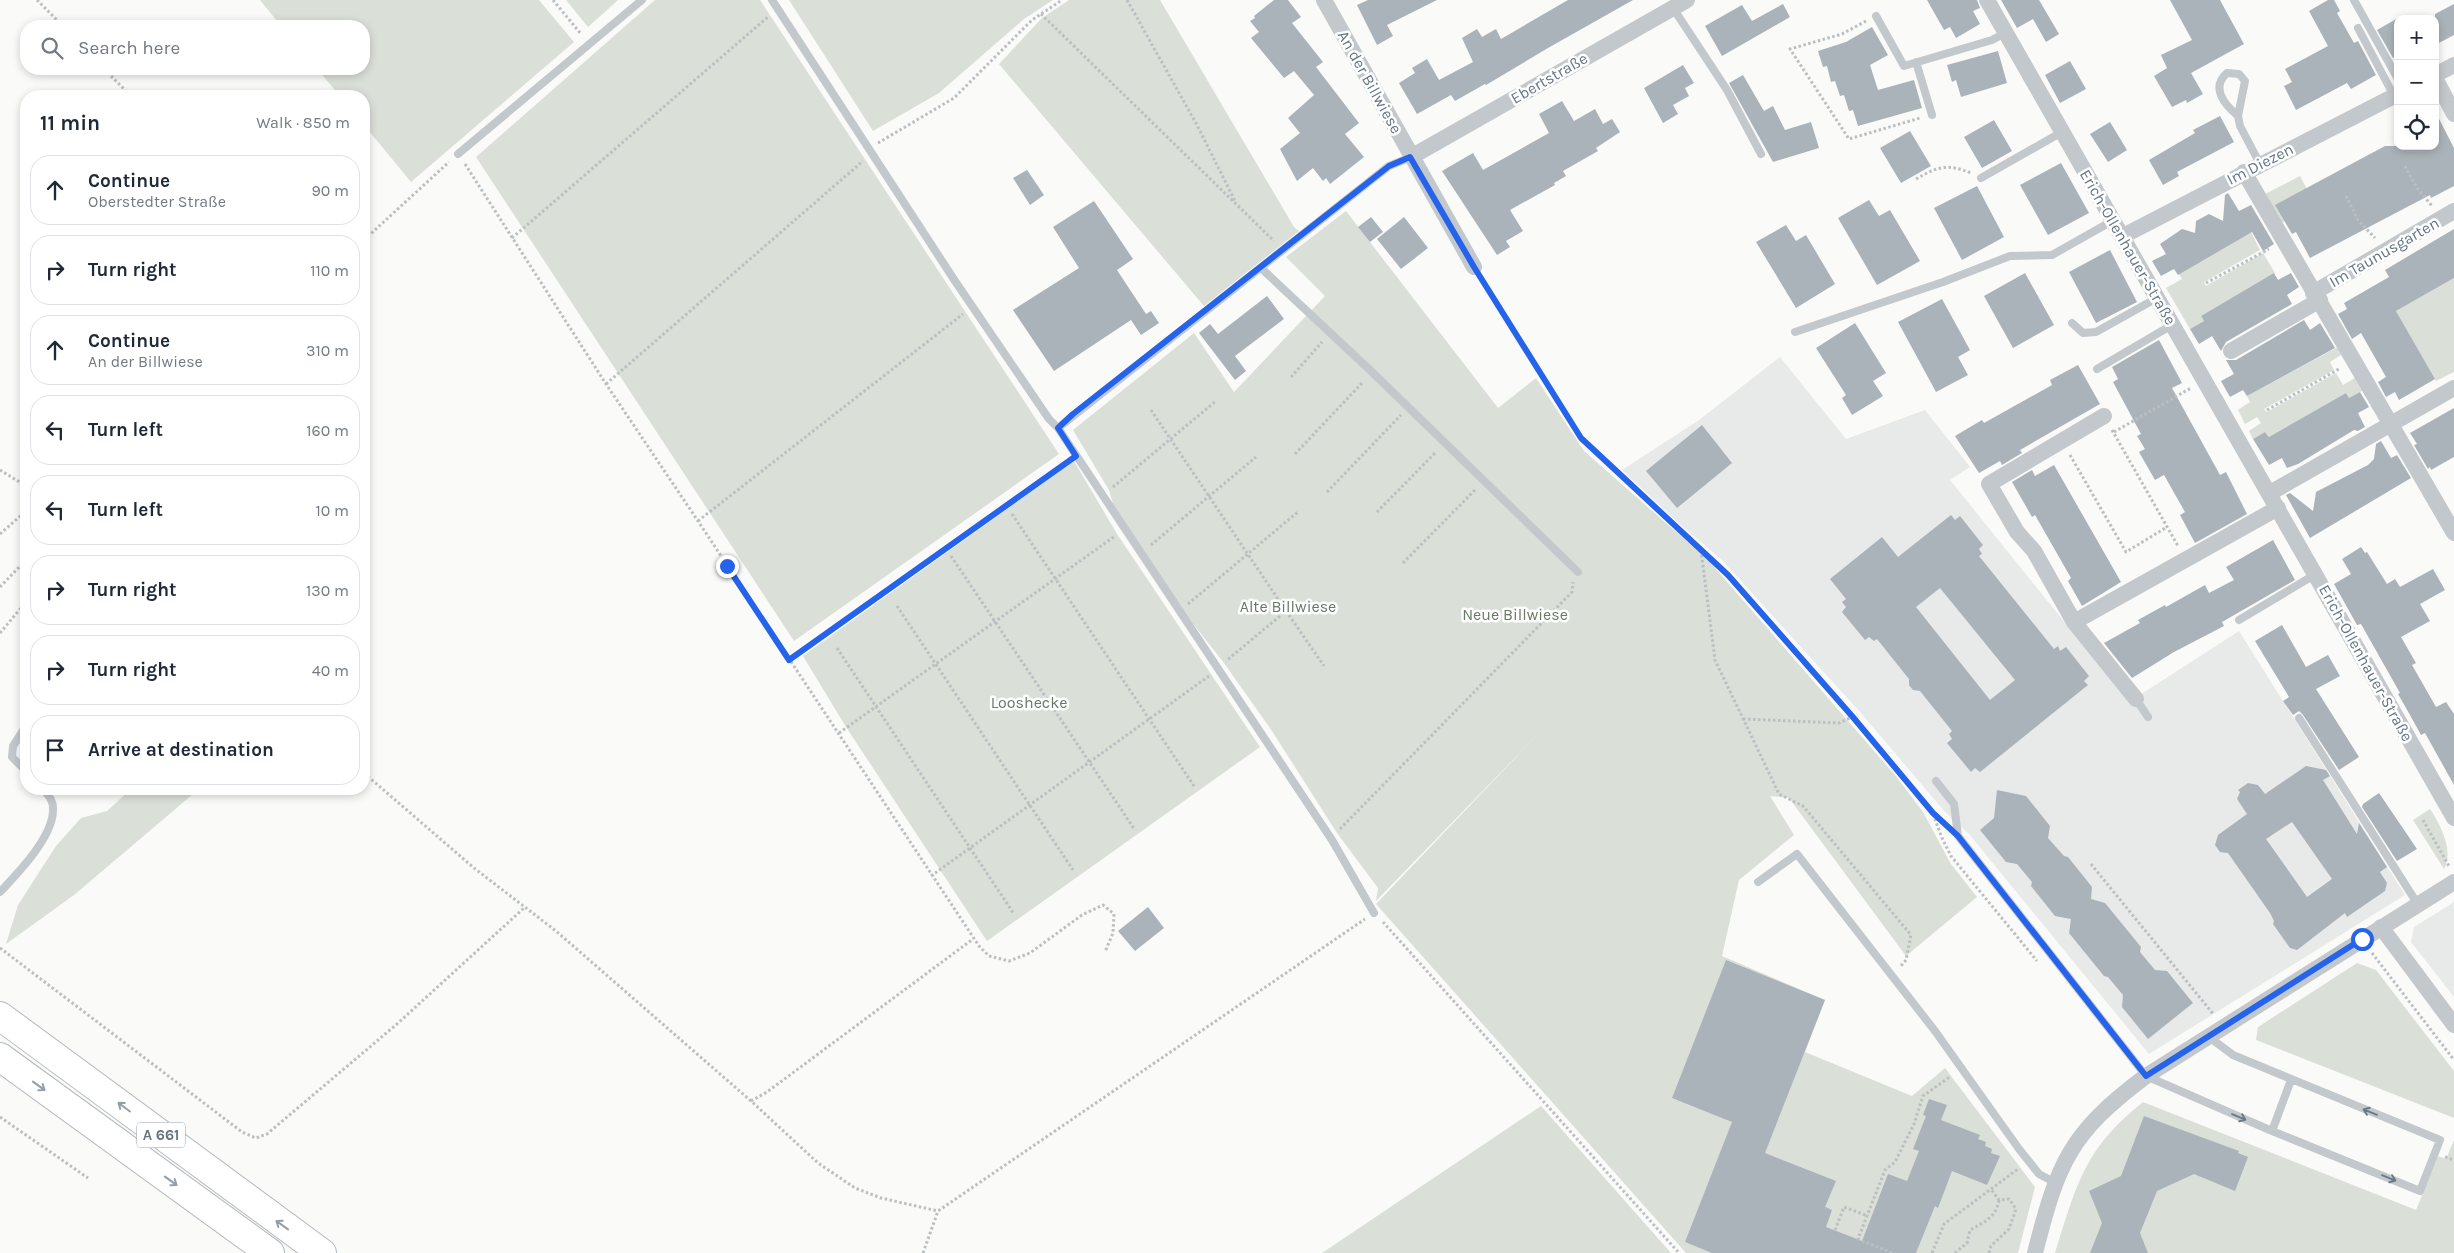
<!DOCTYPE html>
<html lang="en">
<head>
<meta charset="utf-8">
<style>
  :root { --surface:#fff; --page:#f6f6f7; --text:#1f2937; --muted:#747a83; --line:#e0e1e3 }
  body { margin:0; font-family:Karla,sans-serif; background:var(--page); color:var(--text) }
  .controls { position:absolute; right:15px; top:15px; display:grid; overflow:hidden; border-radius:10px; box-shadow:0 2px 8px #0003 }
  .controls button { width:45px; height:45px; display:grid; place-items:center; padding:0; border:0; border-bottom:1px solid var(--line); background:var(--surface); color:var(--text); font:25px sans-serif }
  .stop { position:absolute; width:15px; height:15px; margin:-11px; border:4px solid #2563eb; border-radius:50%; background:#fff }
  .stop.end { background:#2563eb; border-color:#fff; box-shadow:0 1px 5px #0008 }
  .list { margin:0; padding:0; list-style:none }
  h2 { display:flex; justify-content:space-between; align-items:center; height:65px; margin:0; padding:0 20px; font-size:21px }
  h2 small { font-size:16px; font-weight:400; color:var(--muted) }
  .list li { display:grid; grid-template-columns:32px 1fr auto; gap:15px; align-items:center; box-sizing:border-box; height:70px; margin:0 10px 10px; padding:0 10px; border:1px solid var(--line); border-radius:20px }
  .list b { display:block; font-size:19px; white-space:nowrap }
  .list p { margin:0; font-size:16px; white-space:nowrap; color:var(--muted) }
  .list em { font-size:16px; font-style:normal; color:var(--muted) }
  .icon { flex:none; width:28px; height:28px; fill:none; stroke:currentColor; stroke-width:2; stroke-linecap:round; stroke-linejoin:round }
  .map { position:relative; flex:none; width:2454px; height:1253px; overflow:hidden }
  .search { position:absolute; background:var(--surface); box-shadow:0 2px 8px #0003; left:20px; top:20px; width:350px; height:55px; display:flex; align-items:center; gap:12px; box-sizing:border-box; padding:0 18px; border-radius:20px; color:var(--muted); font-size:19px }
  .panel { position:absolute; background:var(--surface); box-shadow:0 2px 8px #0003; left:20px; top:90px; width:350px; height:705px; border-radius:20px }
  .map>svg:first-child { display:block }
</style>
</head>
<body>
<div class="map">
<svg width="2454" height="1253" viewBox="0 0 2454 1253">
  <rect width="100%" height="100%" fill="#fafaf8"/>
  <path fill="#e8e9e9" d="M1780,357L1846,439L1925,410L1970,467L1950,480L2129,702L2239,631L2405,895L2149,1054L1969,834L1945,812L1861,713L1721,559L1675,520L1622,470L1699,420Z
    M2454,902V997L2411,942L2414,927Z"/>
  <path fill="#dadfd7" d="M260,0H539L574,42L411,182L364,125V96H340L317,69H364V26H281Z
    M566,0H618L588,27Z
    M655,0H760L1059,454L794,641L476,157Z
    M789,0H1053L1024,19L939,93L873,131Z
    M1069,0H1160L1294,227L1299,231L1204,306L999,64L1042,18Z
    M2300,176L2307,189L2289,219L2281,223L2265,194Z
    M1346,211L1498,408L1536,378L1584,451L1708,560L1895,775L1923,812L1951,864L1977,897L1906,956L1789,798L1770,796L1794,835L1739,880L1722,956L1825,1000L1805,1052L1912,1096L1945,1068L2035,1187L2018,1253H1686L1376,904L1540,732L1376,901L1378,888L1337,833L1272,731L1224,663L1187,616L1113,504L1109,490L1073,430L1194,333L1234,392L1325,296L1286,257Z
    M2251,232L2260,250L2204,282L2206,286L2263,253L2275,273L2201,316L2204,321L2190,329L2166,288L2182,279L2179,274Z
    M2454,278V372L2436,381L2396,311Z
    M2338,347L2341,355L2330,362L2334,370L2264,409L2267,412L2336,373L2343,385L2355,378L2362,391L2349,398L2346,393L2270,437L2265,432L2253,439L2249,431L2261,423L2257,417L2245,424L2238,410L2250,402L2247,396Z
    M1074,461L1117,534L1260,747L987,941L846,727L803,656Z
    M131,789H199L74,895L6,944L18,905L56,846L81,818L107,811Z
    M2430,809C2441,825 2454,852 2444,869L2413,820Z
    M2357,963L2376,970L2454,1071V1118L2256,1040L2258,1027Z
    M2143,1102L2416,1210L2438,1156L2446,1159L2454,1140V1253H2055C2068,1212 2079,1167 2109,1134C2119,1122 2131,1112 2143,1102Z
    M1541,1106L1671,1253H1322Z"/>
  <path fill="#aab3b9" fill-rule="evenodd" d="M1274,0H1288L1301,17L1292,23L1323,62L1316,67L1359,123L1345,134L1364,157L1330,184L1326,178L1323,181L1313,168L1297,181L1280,149L1300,133L1288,118L1314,95L1294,71L1284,78L1251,38L1259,32L1250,21L1255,18L1254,16Z
    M1368,0H1437L1387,25L1393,36L1377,45L1357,5Z
    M1568,0H1633L1548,48L1486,85L1485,84L1455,101L1451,95L1417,114L1399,83L1415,73L1412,68L1427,59L1439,80L1473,62L1462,38L1477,29L1482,37L1496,29L1501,39Z
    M1927,0H1977L1980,8L1973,11L1980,24L1956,38L1950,27L1944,30Z
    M2001,0H2039L2059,34L2046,42L2033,19L2017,28Z
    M2170,0H2220L2244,44L2191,73L2203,94L2187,103L2186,100L2172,107L2154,76L2167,68L2161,55L2192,40Z
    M2328,0H2334L2340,11L2337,13L2354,43L2358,41L2376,75L2351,89L2347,83L2296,110L2284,86L2292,82L2285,69L2328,46L2309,11Z
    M1783,4L1790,17L1722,56L1705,26L1742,5L1752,21Z
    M2454,4V35L2435,45V14Z
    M2398,18V55L2393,58L2377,30Z
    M1872,27L1888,55L1870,65L1878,90L1914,80L1922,108L1858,126L1853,110L1849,111L1844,95L1840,96L1835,81L1831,82L1827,66L1823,67L1818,51L1846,42Z
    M1998,51L2007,83L1961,97L1956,80L1952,82L1947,65Z
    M2070,61L2086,89L2060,103L2045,75Z
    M1683,65L1694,83L1685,88L1689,96L1673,105L1678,114L1663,123L1644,88Z
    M1743,75L1764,111L1773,106L1785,130L1811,122L1819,148L1773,162L1729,83Z
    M1562,101L1574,121L1595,109L1603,124L1612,119L1620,132L1596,148L1598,151L1563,171L1566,176L1554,183L1555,185L1510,210L1523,231L1506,241L1510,247L1497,255L1442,171L1473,153L1483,170L1549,133L1539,114Z
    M2435,111L2454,148V186L2431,198L2430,195L2310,258L2296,232L2292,234L2275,205L2385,146H2435Z
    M2220,116L2234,142L2177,172L2179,176L2163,185L2149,160L2195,133L2193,130Z
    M1994,120L2012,151L1982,168L1964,137Z
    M2110,122L2127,150L2108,162L2090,134Z
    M1910,131L1931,166L1901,183L1880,148Z
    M2061,163L2089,213L2048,235L2020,185Z
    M1027,170L1044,195L1030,205L1013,178Z
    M1977,186L2004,237L1962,260L1934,208Z
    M2228,193L2239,211L2251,205L2274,244L2263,251L2252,232L2178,275L2174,269L2161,276L2152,261L2166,254L2160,244L2182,229L2195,233L2196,221L2209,214L2223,221L2225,195Z
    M1869,200L1879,216L1890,210L1920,261L1877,285L1838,218Z
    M1094,201L1133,259L1117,270L1146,314L1151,311L1159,323L1141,335L1131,320L1054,371L1013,310L1079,268L1053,227Z
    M1371,217L1383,232L1370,242L1358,227Z
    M1404,217L1428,248L1401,269L1377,239Z
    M1786,225L1796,241L1806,235L1835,284L1796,308L1756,242Z
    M2454,229V278L2396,311L2435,379L2399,400L2395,392L2386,397L2378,382L2386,377L2361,333L2352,339L2338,314L2347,309L2344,303L2389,277L2385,270Z
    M2110,250L2137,302L2096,323L2069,272Z
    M2025,273L2054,325L2013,348L1984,296Z
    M2274,273L2278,280L2291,273L2299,287L2287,295L2292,304L2226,342L2221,351L2212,336L2199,344L2190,329L2204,321L2201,316Z
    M1267,296L1284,319L1235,356L1246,371L1235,380L1199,333L1210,324L1218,334Z
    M1942,299L1970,350L1958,357L1968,375L1936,392L1898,322Z
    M2304,320L2310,330L2320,323L2335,348L2247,396L2243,390L2230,397L2221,381L2234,374L2226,360H2236Z
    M1855,323L1886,373L1873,381L1883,396L1852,415L1842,398L1846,395L1816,348Z
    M2159,340L2182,383L2172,388L2220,475L2226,472L2247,514L2195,543L2180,515L2185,512L2164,475L2155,480L2139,452L2145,449L2137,436L2141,434L2113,382L2118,379L2112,367Z
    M2078,365L2100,404L2020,450L2022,453L2002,465L2000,461L1979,473L1955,436L1982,420L1984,423L2052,385L2050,380Z
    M2360,392L2369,407L2358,413L2365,427L2358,431L2354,430L2298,464L2287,468L2282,458L2269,465L2253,439L2265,432L2269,437L2346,393L2349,398Z
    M2454,408V457L2431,470L2430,467L2428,469L2414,445L2417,444L2410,433Z
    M1702,425L1732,463L1677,508L1646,471Z
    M2381,441L2391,458L2397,455L2411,478L2310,538L2286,495L2290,493L2313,511L2316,492L2368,465L2374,459L2376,444Z
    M2054,465L2121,582L2082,606L2068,581L2071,578L2035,515L2032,517L2012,482L2032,470L2035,476Z
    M1951,515L1955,520L1960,516L1983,545L1979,549L1982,554L1979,556L2054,649L2058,646L2060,651L2066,647L2089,676L2084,681L2088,685L1980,772L1975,768L1971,772L1947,743L1952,739L1949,734L1952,731L1920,691L1913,690L1909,685V679L1877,639L1874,641L1869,637L1865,640L1842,612L1846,607L1842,602L1846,599L1830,579L1882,537L1898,557ZM1940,588L2015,680L1990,700L1916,607Z
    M2273,540L2295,580L2222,622L2224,626L2174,652L2132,678L2104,643L2140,623L2138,620L2165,605L2166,607L2205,585L2209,593L2234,580L2226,567Z
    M2361,547L2365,553L2367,552L2387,584L2395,579L2400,587L2433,569L2445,590L2420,604L2430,621L2401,637L2416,663L2412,665L2436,707L2446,702L2454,714V785L2425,733L2421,735L2410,715L2398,694L2400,693L2361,624L2357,625L2334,584L2351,574L2342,559Z
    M2282,625L2306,667L2328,655L2340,676L2316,689L2359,757L2339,770L2303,715L2299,711L2293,715L2283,701L2289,697L2255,641Z
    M2306,766L2326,770L2330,776L2323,780L2357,834L2359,823L2387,867L2380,872L2387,883L2385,891L2347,917L2345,913L2297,950L2290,948L2273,924L2274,921L2270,913L2228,853L2220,852L2215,845L2218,835L2247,814L2237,799L2240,792L2238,790L2248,783L2258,785L2265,794ZM2292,822L2332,879L2307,897L2266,839Z
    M1997,790L2026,796L2050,826L2048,838L2064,856L2068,857L2092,887L2091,899L2105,903L2141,947L2140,952L2155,970L2167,971L2193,1003L2148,1039L2122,1007L2123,995L2108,977L2104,976L2069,933L2071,919L2055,916L2031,886L2032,882L2017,864L2006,862L1980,830L1994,818Z
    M2379,793L2417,849L2397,861L2362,807L2363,804Z
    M1148,907L1164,928L1135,951L1118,931Z
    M1726,960L1825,1000L1765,1153L1836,1181L1825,1207L1832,1210L1826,1227L1862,1241L1888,1174L1907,1181L1919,1151L1913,1149L1926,1116L1923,1115L1929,1099L1947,1105L1941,1120L1980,1135L1978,1139L1986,1142L1985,1146L1992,1149L1991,1153L2000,1156L1987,1185L1952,1171L1938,1208L1935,1206L1916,1253H1712L1685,1242L1732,1122L1672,1098Z
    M2144,1116L2239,1151L2238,1153L2248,1157L2235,1191L2194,1174L2157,1191L2140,1233L2148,1253H2090L2102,1223L2089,1191L2121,1176Z"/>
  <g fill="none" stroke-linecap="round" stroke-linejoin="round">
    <defs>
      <path id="highway" d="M0,1016L322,1253
        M0,1057L270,1253"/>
    </defs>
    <use href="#highway" stroke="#b4b9bd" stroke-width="30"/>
    <path stroke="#bbbfc2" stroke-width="3" stroke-dasharray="2.5 2.5" stroke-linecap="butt" d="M37,0L63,26
      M553,0L581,34
      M1127,0L1197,125L1235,201
      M1041,14L1274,241
      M1866,21L1842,34L1790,49L1849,139L1920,118
      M104,69L131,96
      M878,143L954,98L1032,20L1062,0
      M465,164L606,384L698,521L979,946L989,956L1009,961L1030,953L1082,915L1103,905L1114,914L1113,933L1105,952
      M2405,166L2417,188L2432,206
      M1916,179C1937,167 1947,163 1971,173
      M2346,196L2358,220L2375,238
      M512,238L769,16
      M364,240L449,162
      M1483,281L1581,438L1728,575L1942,822
      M2206,283L2269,249
      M1291,377L1322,342
      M606,384L863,161
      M1151,410L1286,611L1226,661
      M2267,410L2339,369
      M2112,430L2178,546
      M2114,432L2191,388
      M1295,454L1363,382
      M2070,455L2126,552L2167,527
      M0,470L26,486
      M1113,487L1216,401
      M1327,492L1401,415
      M1377,512L1436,452
      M1012,514L1194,786
      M698,521L963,314
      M0,534L26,511
      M1151,545L1256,457
      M1701,550L1715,660L1779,794L1803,806L1911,935L1906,960L1900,967
      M951,556L1135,830
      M1403,563L1475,490
      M0,587L26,560
      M1188,604L1299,511
      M897,606L1073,870
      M1286,611L1324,666
      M0,633L26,602
      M837,648L1014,914
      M789,660L1067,462
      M1743,719L1839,723L1852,717
      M839,733L1115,536
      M364,773L474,868L556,931L751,1101L818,1163L855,1188L881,1198L938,1211
      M1933,814L1942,838L1951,856L2037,961
      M2423,820L2450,868
      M1340,829L1572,592L1573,582
      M2091,864L2214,1015
      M931,876L1209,676
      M1383,922L1679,1253
      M0,948L242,1132L256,1138L267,1134L397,1024L524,908
      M2372,953L2454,1060
      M751,1101L767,1092L973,939
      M0,1117L88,1178
      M2445,1157L2454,1160
      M1835,1230L1844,1207L1868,1216
      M923,1253L938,1211L1365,919
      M1892,1253L1858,1239L1885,1170L1895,1162L1914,1124L1923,1096L1951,1076
      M1932,1253L1944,1224L2018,1169
      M1955,1253L1967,1243L1970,1230C1984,1222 1996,1218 1999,1200
      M1989,1253L1991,1246L2009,1229L2016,1209L2009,1199L1999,1200L1991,1189"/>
    <path stroke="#c3c8cc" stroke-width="8" d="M772,0L955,281L1049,419L1058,428L1332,840L1374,913
      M2354,0L2398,79
      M1673,8L1727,90L1761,154
      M1876,16L1904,66L1992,40L2005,33
      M2358,28L2394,96
      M1916,62L1932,115
      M2238,116C2225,105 2210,88 2227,73L2239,74L2245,81L2238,116L2240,126L2260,164
      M458,154L642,0
      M1981,178L2062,132
      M1261,268L1372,372L1578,572
      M2072,323L2083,333L2096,332L2157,298
      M1795,332L1943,282L2010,256L2052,255L2114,220
      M2097,369L2172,325
      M1058,428L1389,166L1411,157
      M2239,620L2316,574
      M2136,699L2148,717
      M2299,718L2417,903
      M26,726L13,746L12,757L26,771
      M1936,781L1954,804L1958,836L2146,1076L2272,1131L2420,1191L2440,1140L2233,1055L2209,1037
      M1758,882L1797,854L1935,1031L2019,1149L2039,1174L2054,1182
      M0,892C18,873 53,837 53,810C54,801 48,795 43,789
      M2272,1131L2291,1080"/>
    <path stroke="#c3c8cc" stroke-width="16" d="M1324,0L1474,267
      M1987,0L2454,818
      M2435,75L2454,65
      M2435,78L2454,114
      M1411,157L1687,0
      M2244,172L2454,533
      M2123,236L2398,94
      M2313,293L2454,211
      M2231,351L2320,300
      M2104,416L1989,484L2017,532L2034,551L2074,622L2136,699
      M2270,493L2454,388
      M2074,622L2278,508
      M2381,927L2454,1025
      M2035,1253C2058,1162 2070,1133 2146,1076L2454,882"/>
    <use href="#highway" stroke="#fff" stroke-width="28"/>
  </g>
  <defs><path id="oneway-shaft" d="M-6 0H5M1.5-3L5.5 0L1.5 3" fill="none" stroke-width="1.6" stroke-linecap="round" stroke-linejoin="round" transform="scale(1.25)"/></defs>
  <g stroke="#939fa8">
    <use href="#oneway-shaft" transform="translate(39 1086) rotate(36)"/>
    <use href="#oneway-shaft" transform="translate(124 1107) rotate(-143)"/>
    <use href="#oneway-shaft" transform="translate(171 1181) rotate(36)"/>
    <use href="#oneway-shaft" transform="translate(282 1225) rotate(-144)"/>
  </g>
  <g stroke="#6a7a87">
    <use href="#oneway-shaft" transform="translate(2370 1112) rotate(-158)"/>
    <use href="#oneway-shaft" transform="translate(2239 1117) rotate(23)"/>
    <use href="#oneway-shaft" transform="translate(2389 1178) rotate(22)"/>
  </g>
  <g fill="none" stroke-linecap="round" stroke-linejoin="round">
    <path stroke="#2563eb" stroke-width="6" d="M727,566L789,660L1076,456L1058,428L1073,414L1389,166L1410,157L1474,267L1581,438L1728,575L1852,716L1933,813L1958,836L2146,1076L2362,939"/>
  </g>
  <g text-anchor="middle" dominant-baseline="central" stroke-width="5" stroke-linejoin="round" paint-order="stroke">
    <rect fill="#fff" stroke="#939fa8" stroke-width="1" x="137" y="1122.5" width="48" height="25" rx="4"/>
    <g font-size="15" font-weight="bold" fill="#657683">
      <text x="161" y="1135">A 661</text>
    </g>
    <g font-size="16" fill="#657683" stroke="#fff">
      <text transform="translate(1549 78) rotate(-30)">Ebertstraße</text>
      <text transform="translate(1370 82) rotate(61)">An der Billwiese</text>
      <text transform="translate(2260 164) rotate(-27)">Im Diezen</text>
      <text transform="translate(2128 247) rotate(60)">Erich-Ollenhauer-Straße</text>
      <text transform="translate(2384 252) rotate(-30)">Im Taunusgarten</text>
      <text transform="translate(2366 663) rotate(61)">Erich-Ollenhauer-Straße</text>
    </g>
    <g font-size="16" fill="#687a64" stroke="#fff">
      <text x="1288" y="606">Alte Billwiese</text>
      <text x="1515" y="614">Neue Billwiese</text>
      <text x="1029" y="702">Looshecke</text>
    </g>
  </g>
</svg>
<div class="controls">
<button>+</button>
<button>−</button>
<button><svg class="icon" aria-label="locate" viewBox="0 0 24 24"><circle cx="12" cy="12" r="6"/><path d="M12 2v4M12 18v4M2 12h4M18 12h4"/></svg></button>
</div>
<div class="stop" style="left:2362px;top:939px"></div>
<div class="stop end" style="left:727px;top:566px"></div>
<div class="search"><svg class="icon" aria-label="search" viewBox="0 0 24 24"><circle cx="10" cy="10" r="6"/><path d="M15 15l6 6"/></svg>Search here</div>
<section class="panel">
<h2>11 min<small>Walk · 850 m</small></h2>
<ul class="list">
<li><svg class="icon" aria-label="ahead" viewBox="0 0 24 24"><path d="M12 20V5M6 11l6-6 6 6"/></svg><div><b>Continue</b><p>Oberstedter Straße</p></div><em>90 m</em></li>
<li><svg class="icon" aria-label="right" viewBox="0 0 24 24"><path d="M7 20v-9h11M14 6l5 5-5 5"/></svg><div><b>Turn right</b></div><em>110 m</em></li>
<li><svg class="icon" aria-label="ahead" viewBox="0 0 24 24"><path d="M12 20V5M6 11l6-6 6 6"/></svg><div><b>Continue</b><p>An der Billwiese</p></div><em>310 m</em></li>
<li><svg class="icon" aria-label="left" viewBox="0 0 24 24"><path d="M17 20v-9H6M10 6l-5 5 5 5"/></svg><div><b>Turn left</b></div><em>160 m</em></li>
<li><svg class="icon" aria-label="left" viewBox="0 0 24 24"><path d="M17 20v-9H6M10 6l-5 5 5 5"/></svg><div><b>Turn left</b></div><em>10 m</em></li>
<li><svg class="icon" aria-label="right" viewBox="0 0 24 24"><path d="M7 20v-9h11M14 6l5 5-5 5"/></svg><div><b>Turn right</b></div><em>130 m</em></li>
<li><svg class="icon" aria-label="right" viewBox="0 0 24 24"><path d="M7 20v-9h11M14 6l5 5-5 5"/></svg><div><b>Turn right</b></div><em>40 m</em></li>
<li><svg class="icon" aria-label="arrive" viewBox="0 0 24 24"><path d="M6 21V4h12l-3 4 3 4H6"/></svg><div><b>Arrive at destination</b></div></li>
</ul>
</section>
</div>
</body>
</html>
